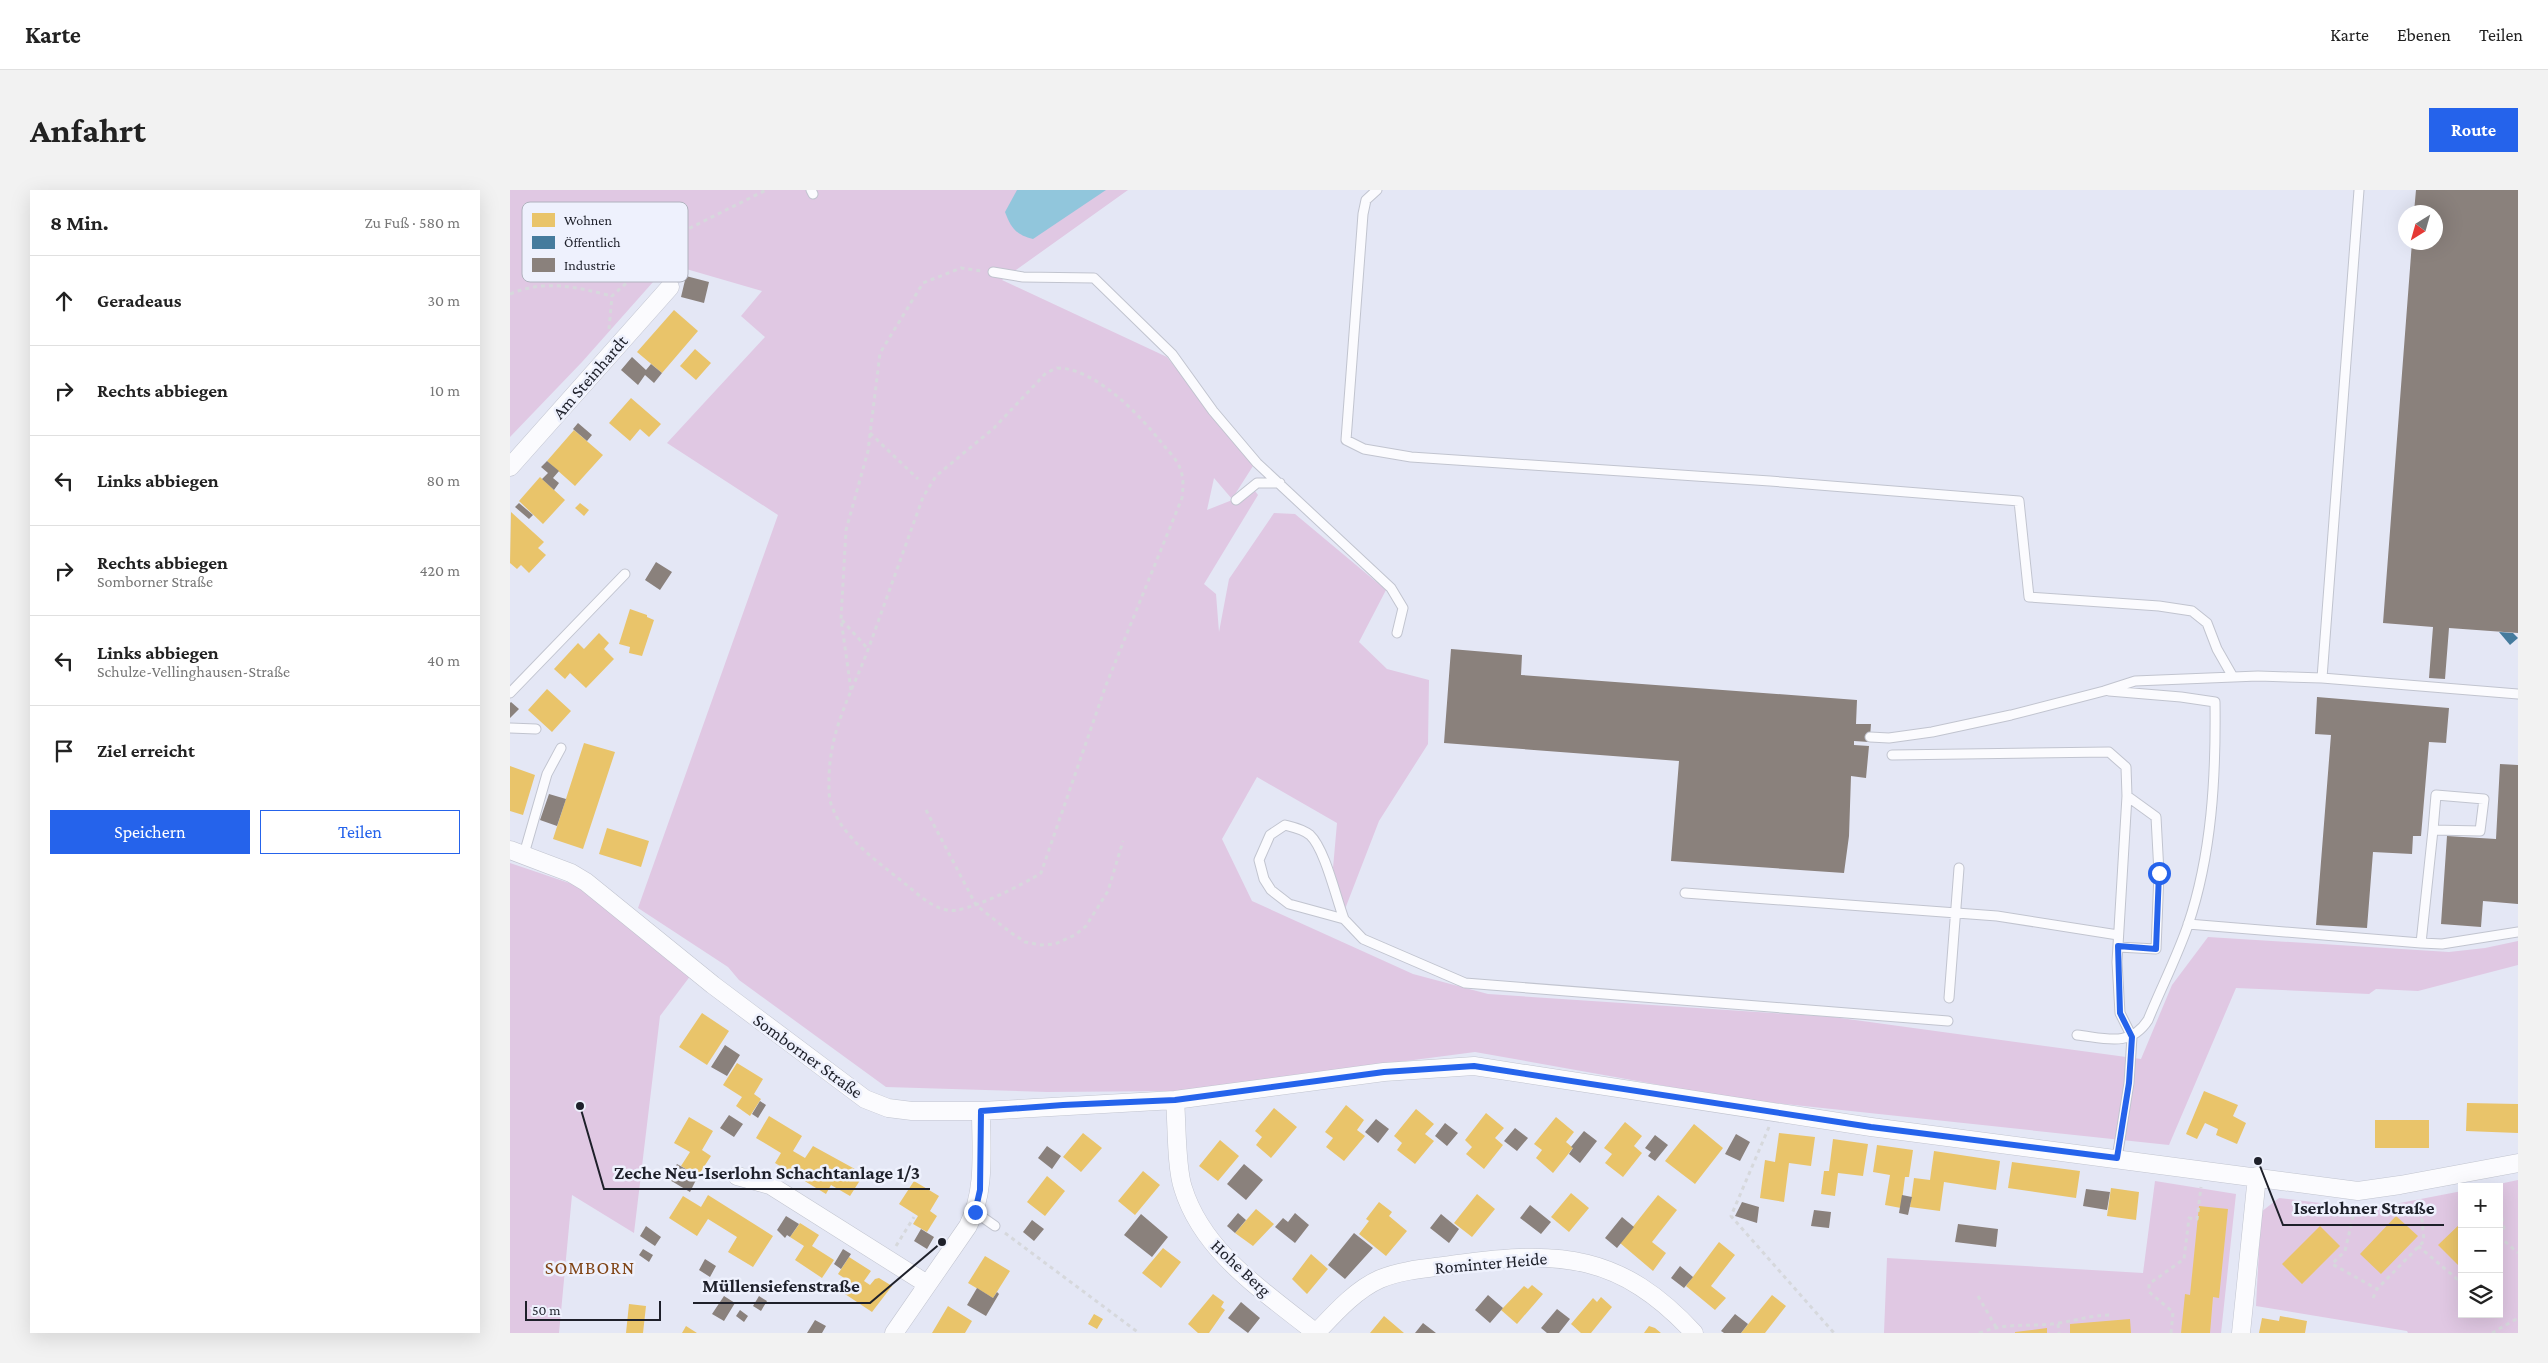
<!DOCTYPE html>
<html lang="de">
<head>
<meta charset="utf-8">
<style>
  :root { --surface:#fff; --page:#f2f2f2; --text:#222; --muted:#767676; --line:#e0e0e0; --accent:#2563eb }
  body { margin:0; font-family:"Crimson Pro",serif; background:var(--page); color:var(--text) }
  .controls { position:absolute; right:15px; bottom:15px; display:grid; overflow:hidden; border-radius:0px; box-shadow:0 5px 20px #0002 }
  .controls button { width:45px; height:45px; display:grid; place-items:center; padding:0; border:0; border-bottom:1px solid var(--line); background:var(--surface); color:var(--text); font:25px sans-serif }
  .compass { position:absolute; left:1888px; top:15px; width:45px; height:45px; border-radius:50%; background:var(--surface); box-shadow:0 5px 20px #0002; rotate:217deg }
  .scale { position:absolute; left:15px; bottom:12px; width:136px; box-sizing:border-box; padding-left:5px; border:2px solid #1e202a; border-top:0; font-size:14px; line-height:18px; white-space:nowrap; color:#1e202a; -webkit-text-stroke:4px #eef1fd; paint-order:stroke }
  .stop { position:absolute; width:15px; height:15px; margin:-11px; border:4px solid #2563eb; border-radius:50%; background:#fff }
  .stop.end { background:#2563eb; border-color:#fff; box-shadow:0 1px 5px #0008 }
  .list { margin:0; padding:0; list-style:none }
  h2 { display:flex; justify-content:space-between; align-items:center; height:65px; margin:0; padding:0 20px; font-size:21px }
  h2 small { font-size:16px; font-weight:400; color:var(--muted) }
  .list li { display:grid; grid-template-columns:32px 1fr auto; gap:15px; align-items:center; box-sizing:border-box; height:90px; padding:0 20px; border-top:1px solid var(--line) }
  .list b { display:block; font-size:19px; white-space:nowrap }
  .list p { margin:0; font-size:16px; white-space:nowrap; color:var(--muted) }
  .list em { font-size:16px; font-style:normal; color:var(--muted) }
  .actions { display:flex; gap:10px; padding:15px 20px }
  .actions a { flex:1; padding:11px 0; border:1px solid var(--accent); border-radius:0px; text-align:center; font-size:18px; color:var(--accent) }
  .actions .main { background:var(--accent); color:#fff }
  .icon { flex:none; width:28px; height:28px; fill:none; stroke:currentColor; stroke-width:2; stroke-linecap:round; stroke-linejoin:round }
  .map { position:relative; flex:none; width:2008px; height:1143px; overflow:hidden; border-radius:0px }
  header { display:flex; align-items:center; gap:30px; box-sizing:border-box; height:70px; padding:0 25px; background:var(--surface); border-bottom:1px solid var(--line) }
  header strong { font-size:24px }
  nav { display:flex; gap:28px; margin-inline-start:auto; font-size:18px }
  .intro { display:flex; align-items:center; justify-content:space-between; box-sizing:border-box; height:120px; padding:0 30px }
  h1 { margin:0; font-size:35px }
  .button { padding:12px 22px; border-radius:0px; background:var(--accent); color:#fff; font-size:18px; font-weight:700 }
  main { display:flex; gap:30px; padding:0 30px }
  aside { flex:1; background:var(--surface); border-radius:0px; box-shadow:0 5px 20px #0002 }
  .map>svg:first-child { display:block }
</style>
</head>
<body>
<header>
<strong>Karte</strong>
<nav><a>Karte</a><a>Ebenen</a><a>Teilen</a></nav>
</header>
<div class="intro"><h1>Anfahrt</h1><a class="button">Route</a></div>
<main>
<aside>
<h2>8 Min.<small>Zu Fuß · 580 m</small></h2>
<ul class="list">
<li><svg class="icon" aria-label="ahead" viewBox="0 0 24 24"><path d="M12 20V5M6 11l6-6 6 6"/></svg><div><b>Geradeaus</b></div><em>30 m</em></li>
<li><svg class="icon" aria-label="right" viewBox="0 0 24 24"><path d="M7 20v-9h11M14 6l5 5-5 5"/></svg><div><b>Rechts abbiegen</b></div><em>10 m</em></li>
<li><svg class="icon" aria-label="left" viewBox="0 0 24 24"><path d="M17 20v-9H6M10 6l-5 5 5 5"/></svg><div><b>Links abbiegen</b></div><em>80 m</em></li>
<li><svg class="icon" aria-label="right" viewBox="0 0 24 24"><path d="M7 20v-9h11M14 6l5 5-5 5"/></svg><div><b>Rechts abbiegen</b><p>Somborner Straße</p></div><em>420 m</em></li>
<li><svg class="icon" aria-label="left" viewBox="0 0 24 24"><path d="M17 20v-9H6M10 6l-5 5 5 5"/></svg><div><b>Links abbiegen</b><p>Schulze-Vellinghausen-Straße</p></div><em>40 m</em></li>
<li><svg class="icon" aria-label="arrive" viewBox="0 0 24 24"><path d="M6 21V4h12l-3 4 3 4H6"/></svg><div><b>Ziel erreicht</b></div></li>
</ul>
<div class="actions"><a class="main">Speichern</a><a>Teilen</a></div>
</aside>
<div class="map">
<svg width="2008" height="1143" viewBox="0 0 2008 1143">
  <rect width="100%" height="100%" fill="#e4e7f5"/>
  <path fill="#e0c8e3" d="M0,0H618L492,90L657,167L743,276L722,309L704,288L697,320L745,301L748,305L694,394L706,404L709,442L719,389L764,323L785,324L876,400L849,452L877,479L919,490L918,554L869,631L835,719L823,678L827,633L747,587L712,649L742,711L903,784L978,804L1323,827L1631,869L1662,795L1698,747L1939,762L1975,758L2008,751V775L1908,801L1866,799L1859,804L1726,798L1659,955L1228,909L965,862L666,901L537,902L376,897L229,790L218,777L128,718L268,325L157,253L255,147L231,126L252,101L159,74L72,172L0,247Z
    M0,673L65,695L181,785L150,826L124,1043L62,1005L49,1143H0Z
    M2008,990V1143H1898L1897,1141L1746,1116L1751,1022L1769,1008L1859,1019L1952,1001V1124H1989V997H1975Z
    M1645,991L1726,1004L1711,1143H1374L1377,1068L1633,1083Z"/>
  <path fill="#91c6dc" d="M507,0H596L523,49C506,45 501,38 495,22Z"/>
  <path fill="#e9c46a" d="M164,120L188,141L152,183L127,162Z
    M185,159L201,173L186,190L170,176Z
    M121,208L151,234L139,247L130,239L120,251L99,233Z
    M64,240L93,265L65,296L37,271Z
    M30,287L55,310L33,334L9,311Z
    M70,313L79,320L74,326L65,318Z
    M1,322L34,352L28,358L36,365L19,383L11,375L7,379L0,373Z
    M120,419L137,425V427L144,430L132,466L119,463L120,457L109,454Z
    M89,443L99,453L94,459L104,469L76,498L60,483L55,489L44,479L68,453L74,459Z
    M37,499L61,521L42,542L18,520Z
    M74,553L105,562L73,659L43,649Z
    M0,576L25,585L13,625L0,621Z
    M97,638L139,651L131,677L89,664Z
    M192,823L219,841L197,875L169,857Z
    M227,873L253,889L244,904L251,909L240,926L226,916L232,907L213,895Z
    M1694,901L1728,915L1723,926L1736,933L1727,954L1706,945L1708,939L1695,933L1687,949L1676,944Z
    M1957,913L2008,914V943L1956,941Z
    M836,915L854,930L847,940L855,946L834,971L816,957L823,948L815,942Z
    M764,918L787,937L761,968L746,955L752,947L745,941Z
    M906,919L924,934L915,944L924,951L905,974L887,960L892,953L884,946Z
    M976,923L994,938L985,948L993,955L974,979L956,964L962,957L955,950Z
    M259,926L292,946L283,961L295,968L303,956L354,984L340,1006L321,995L316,1004L265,973L271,963L246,948Z
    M179,927L203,941L192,960L201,966L188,986L171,976L180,962L164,953Z
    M1046,927L1064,942L1056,952L1063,958L1043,983L1026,968L1032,960L1024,954Z
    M1865,930H1919V958H1865Z
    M1115,932L1132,946L1124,956L1132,963L1113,987L1095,973L1102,964L1094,958Z
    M1184,934L1213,958L1185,994L1155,971Z
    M573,943L592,958L571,982L553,967Z
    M1269,943L1305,947L1301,976L1279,973L1274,1012L1250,1008L1255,970L1265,972Z
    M1323,949L1358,954L1353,986L1328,983L1325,1006L1311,1004L1314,981H1319Z
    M710,950L729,966L708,991L689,976Z
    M1367,955L1403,960L1399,987H1395L1391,1018L1375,1015L1380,985L1363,982Z
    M1424,961L1490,971L1486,1000L1434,992L1430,1021L1400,1017L1404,988L1420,990Z
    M1502,972L1570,981L1566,1008L1498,998Z
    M633,981L650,995L625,1025L608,1011Z
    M537,986L555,1001L535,1026L517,1012Z
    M404,991L429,1006L420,1021L427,1026L417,1042L403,1034L408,1026L389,1014Z
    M1601,998L1629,1002L1626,1030L1597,1026Z
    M1061,1003L1079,1018L1059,1042L1041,1027Z
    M967,1004L985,1019L962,1047L944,1033Z
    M198,1005L263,1046L243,1077L218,1062L227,1047L198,1029L187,1046L159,1028L173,1006L191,1017Z
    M1148,1005L1167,1020L1142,1052L1156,1063L1143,1081L1110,1053Z
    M869,1012L882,1022L879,1026L897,1041L876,1066L849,1044L859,1031L856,1029Z
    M1689,1016L1718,1019L1709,1108L1703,1107L1700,1143H1671L1675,1104L1680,1105Z
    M746,1019L764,1034L743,1056L725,1043Z
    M1886,1026L1908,1046L1871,1084L1850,1064Z
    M1952,1032V1072L1948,1075L1928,1055Z
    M290,1033L309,1045L302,1056L324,1070L312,1088L285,1070L294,1056L280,1047Z
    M1810,1036L1830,1056L1792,1094L1772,1074Z
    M1209,1052L1225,1065L1201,1096L1216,1108L1205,1120L1176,1096Z
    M653,1058L671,1072L651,1098L632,1083Z
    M801,1064L818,1079L797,1104L782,1089Z
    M475,1066L500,1081L483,1108L458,1093Z
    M339,1067L361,1081L354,1091L360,1095L365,1089L369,1088L382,1096L362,1122L335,1104L342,1093L328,1084Z
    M1022,1095L1033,1104L1007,1134L991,1120L1014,1096L1018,1099Z
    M703,1104L714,1112L711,1117L715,1120L699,1143H688L678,1134Z
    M1262,1105L1276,1116L1255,1143H1231Z
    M1091,1107L1102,1117L1081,1143H1071L1061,1134L1083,1108L1087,1112Z
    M119,1114L136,1116L133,1143H116Z
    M438,1116L462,1131L455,1143H422Z
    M584,1124L593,1129L587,1139L578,1134Z
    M874,1126L894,1143H860Z
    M1770,1126L1797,1131L1795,1143H1749L1752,1128L1769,1131Z
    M1620,1129L1621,1143H1560V1134Z
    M176,1136L187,1143H172Z
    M1139,1136L1145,1138L1151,1143H1134Z
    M1537,1138V1143H1505V1142Z"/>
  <path fill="#457b9d" d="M1989,442L2003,443L2008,448L2000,455Z"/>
  <path fill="#8a817c" d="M1906,0H2008V443L1939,438L1935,489L1919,488L1923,437L1873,433L1902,52H1926V22H1904Z
    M176,86L199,92L194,113L171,107Z
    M122,167L136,180L141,174L152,183L144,193L135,185L128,195L111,180Z
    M68,233L82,245L77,251L63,239Z
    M37,271L49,281L43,288L49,293L44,300L32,289L38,283L31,277Z
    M9,313L23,325L19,329L5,317Z
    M146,372L162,382L150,400L135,390Z
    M941,459L1012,465L1011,485L1347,510L1346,534H1361L1360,547L1359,552L1344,551V555L1359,556L1356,588L1341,586L1339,646L1334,683L1161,671L1169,571L934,553Z
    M1807,507L1939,518L1936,553L1919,552L1911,646H1903L1902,664L1863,662L1857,738L1806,735L1821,545L1805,544Z
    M1,512L9,519L0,528V513Z
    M1990,574L2008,575V714L1973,711L1971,737L1931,734L1937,646L1986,649Z
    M39,604L56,609L47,636L30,630Z
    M215,855L230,865L217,886L201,877Z
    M250,911L256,915L248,928L242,924Z
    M219,925L233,934L224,947L210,938Z
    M866,929L879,939L868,953L855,942Z
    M935,933L948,943L937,956L925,946Z
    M1005,938L1018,948L1007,961L994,951Z
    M1074,941L1087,951L1070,973L1059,964L1063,958L1061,957Z
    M1226,944L1240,952L1230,971L1215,964Z
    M1145,945L1158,955L1145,971L1138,966L1141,962L1135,958Z
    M537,956L551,966L542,979L528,968Z
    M167,974L188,986L180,1002L158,989Z
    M734,974L753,990L736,1010L717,994Z
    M1576,999L1600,1002L1597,1020L1573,1016Z
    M1392,1005L1402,1007L1398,1025L1389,1023Z
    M1232,1012L1249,1017L1247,1033L1225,1026Z
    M1020,1015L1041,1032L1031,1044L1010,1028Z
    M1304,1020L1321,1022L1319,1038L1301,1036Z
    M728,1023L736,1030L725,1043L717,1036Z
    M785,1023L799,1035L785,1053L765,1037L773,1028L778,1032Z
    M631,1024L658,1047L642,1067L614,1045Z
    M931,1024L949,1039L939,1053L920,1038Z
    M276,1026L289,1034L280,1047L277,1045L275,1048L267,1040Z
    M1112,1027L1124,1037L1107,1058L1095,1048Z
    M522,1030L534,1039L524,1051L513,1042Z
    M1448,1034L1488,1039L1486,1057L1445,1052Z
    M136,1036L151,1047L145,1056L130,1046Z
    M411,1039L424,1047L417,1059L404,1051Z
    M844,1043L863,1058L835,1089L818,1075Z
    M133,1059L143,1065L139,1072L129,1065Z
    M333,1059L341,1064L331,1079L324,1074Z
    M195,1069L206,1076L200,1087L189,1080Z
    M1170,1076L1183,1087L1174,1098L1161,1088Z
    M467,1098L483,1108L487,1102L489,1104L476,1126L457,1115Z
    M978,1105L993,1118L980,1133L965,1120Z
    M214,1106L225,1113L214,1131L202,1124Z
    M249,1106L257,1111L251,1121L243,1116Z
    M731,1112L750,1128L738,1143L718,1128Z
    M1047,1119L1060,1129L1049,1143H1037L1031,1138Z
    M230,1120L238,1126L234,1132L226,1126Z
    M1225,1124L1238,1134L1231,1143H1214L1211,1141Z
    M305,1130L316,1136L312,1143H297Z
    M913,1133L926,1143H905Z"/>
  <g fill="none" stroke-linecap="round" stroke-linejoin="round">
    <defs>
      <path id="service" d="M301,0L303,4
        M867,0L856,10L853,24L836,250L854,259L901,267L1260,291L1509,311L1519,407L1649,416L1682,421L1697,433L1707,459L1723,487
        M483,82L513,87L584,88L662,164L703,221L747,273L881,398L893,418L887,443
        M726,310L747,293H770
        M1812,488L1849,0
        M0,503L115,384
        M0,538L26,539
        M1360,547L1379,548L1422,542L1501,525L1594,501L1625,491L1748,486L1812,488L2008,504
        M1382,565L1599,562L1616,577L1617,606L1646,627L1649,683L1646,759L1608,757
        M14,664L37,584L51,558
        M1175,703L1487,726L1608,745
        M834,729C826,708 815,659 800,645C793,639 783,637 775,635L760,645L749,670L754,689L761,700L779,714L834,729L853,749L955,793L1438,831
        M1678,734L1911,753L1932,754L2008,742
        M1911,753L1923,640L1970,641L1974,609L1926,605L1923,640
        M1439,808L1449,678
        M1567,845C1595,848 1620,858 1638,830C1651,798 1667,767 1678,735C1702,664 1706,586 1705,512L1671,507L1599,501
        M1607,968L1619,893L1622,847L1610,823L1607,772L1617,606
        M465,1022L485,1036"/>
      <path id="minor" d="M0,277L160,97
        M0,660L61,683L76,692L203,795L355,909L378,918L402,921H471L665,910L874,882L964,876L1361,937L1848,1001L1890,995L2008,973
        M665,910C667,934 666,977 673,998C693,1063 755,1102 806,1143
        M227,986L260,995L417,1094
        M384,1143L458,1036C476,1001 471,959 471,921
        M806,1143C824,1124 845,1100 870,1089C894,1079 923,1078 948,1074C1050,1060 1111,1064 1184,1143
        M1731,1143L1747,986"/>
    </defs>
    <use href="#service" stroke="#c1c4cf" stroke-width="11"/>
    <use href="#minor" stroke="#c1c4cf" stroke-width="19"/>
    <path stroke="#d6d8dc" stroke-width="3" stroke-dasharray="4 4" stroke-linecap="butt" d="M0,104C36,89 65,97 102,106
      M99,139L102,106L174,41L256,0
      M547,178C585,178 629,224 651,252C658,261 668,270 671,281C674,290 673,298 672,308L596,495L531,683C516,693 454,725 437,720C422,717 411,707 399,697C373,675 336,652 323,619C318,609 319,597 319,586C321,535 342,503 359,457C377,407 395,357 413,307L426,286L484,238L536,183Z
      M360,243L408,289
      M332,430L358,459
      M341,500L331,429L336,340L358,261L370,163L413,93L451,78L472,81
      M416,620L466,715L500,742L515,752L531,755L545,754L565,745L576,736L598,701L613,651
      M1259,937L1221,1026L1324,1143
      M1989,1012L1994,1038L1989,1044
      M1845,1018L1835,1061L1822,1074L1867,1099L1914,1051L1910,1009
      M495,1043L629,1143
      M1989,1046L2008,1063
      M386,1056L404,1027
      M1908,1056L1947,1089L1952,1084
      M1468,1106L1486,1137
      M1863,1108L1867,1099
      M1548,1134L1549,1143
      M1469,1143C1501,1131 1519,1138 1549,1133C1569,1130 1581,1125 1602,1125
      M1661,1143L1663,1122L1639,1102V1094L1674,1069L1679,1028L1687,1029L1691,997
      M1982,1143L2008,1128"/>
    <use href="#service" stroke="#fbfbfe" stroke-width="9"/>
    <use href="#minor" stroke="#fbfbfe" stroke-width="18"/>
  </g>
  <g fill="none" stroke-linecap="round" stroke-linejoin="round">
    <path stroke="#2563eb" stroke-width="6" d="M465,1022L470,1000L471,921L553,915L665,910L874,882L964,876L1361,937L1607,968L1619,893L1622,847L1610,823L1608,756L1646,759L1649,683"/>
  </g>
  <g text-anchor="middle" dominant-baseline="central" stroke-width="5" stroke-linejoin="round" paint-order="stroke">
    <g font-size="18" fill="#1e202a" stroke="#eef1fd">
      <text transform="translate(80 187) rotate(-49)">Am Steinhardt</text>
      <text transform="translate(298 866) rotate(36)">Somborner Straße</text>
      <text transform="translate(981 1073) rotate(-5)">Rominter Heide</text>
      <text transform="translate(731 1078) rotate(43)">Hohe Berg</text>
    </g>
    <g font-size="19" letter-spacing="1" fill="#804516" stroke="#eef1fd">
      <text x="80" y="1077">SOMBORN</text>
    </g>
  </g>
  <rect x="12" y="12" width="166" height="80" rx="8" fill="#eef1fd" stroke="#b0b2be" stroke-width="1"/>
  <rect x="22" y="23" width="23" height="14" fill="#e9c46a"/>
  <rect x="22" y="46" width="23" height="13" fill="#457b9d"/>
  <rect x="22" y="68" width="23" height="14" fill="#8a817c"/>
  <g font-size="14" fill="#1e202a">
    <text x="54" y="35">Wohnen</text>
    <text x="54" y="57">Öffentlich</text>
    <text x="54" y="80">Industrie</text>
  </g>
  <path fill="none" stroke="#1e202a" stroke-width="2" d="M70 916L94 999H420M1748 971L1773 1035H1934M432 1052L360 1113H183"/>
  <g fill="#1e202a" stroke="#eef1fd" stroke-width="2">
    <circle cx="70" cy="916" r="5"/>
    <circle cx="1748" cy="971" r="5"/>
    <circle cx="432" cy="1052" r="5"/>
  </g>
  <g font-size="19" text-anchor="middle" font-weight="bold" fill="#1e202a" stroke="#eef1fd" stroke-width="5" stroke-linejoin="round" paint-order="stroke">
    <text x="257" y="989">Zeche Neu-Iserlohn Schachtanlage 1/3</text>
    <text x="1854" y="1024">Iserlohner Straße</text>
    <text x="271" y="1102">Müllensiefenstraße</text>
  </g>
</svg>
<div class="controls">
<button>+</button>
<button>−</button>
<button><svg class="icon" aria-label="layers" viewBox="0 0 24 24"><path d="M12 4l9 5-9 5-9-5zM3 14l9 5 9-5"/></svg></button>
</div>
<svg class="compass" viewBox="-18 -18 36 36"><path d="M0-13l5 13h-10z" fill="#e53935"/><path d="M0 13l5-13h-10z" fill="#767676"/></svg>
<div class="scale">50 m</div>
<div class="stop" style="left:1649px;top:683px"></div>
<div class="stop end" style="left:465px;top:1022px"></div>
</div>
</main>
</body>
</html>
